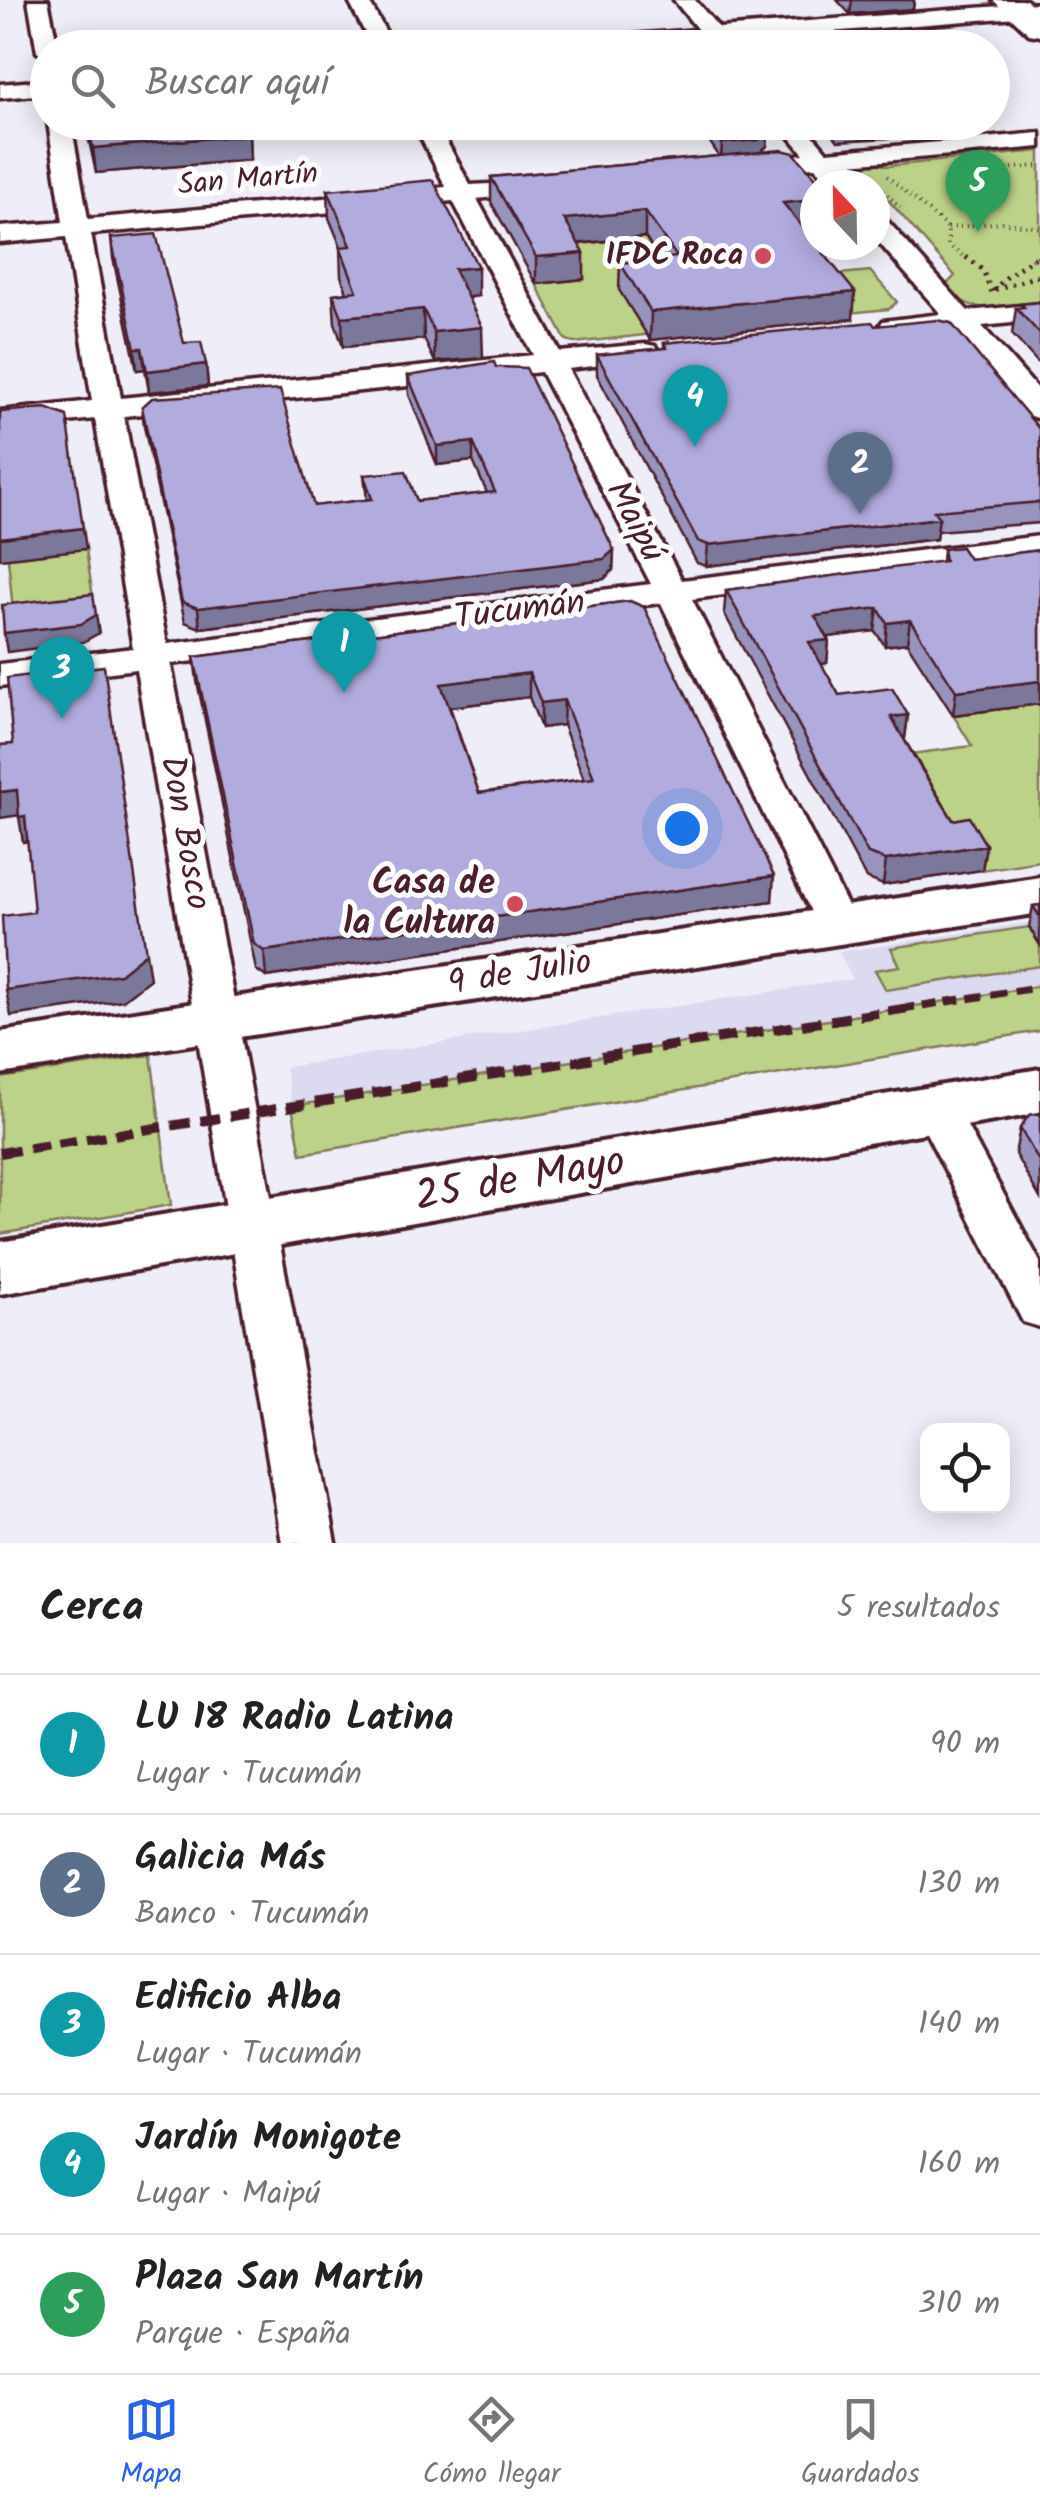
<!DOCTYPE html>
<html lang="es">
<head>
<meta charset="utf-8">
<style>
  :root { --surface:#fff; --page:#f2f2f2; --text:#222; --muted:#767676; --line:#e0e0e0; --accent:#2563eb }
  body { margin:0; font-family:Kalam,sans-serif; background:var(--page); color:var(--text) }
  .controls { position:absolute; right:30px; bottom:30px; display:grid; overflow:hidden; border-radius:20px; box-shadow:0 5px 25px #0003 }
  .controls button { width:90px; height:90px; display:grid; place-items:center; padding:0; border:0; border-bottom:2px solid var(--line); background:var(--surface); color:var(--text); font:50px sans-serif }
  .compass { position:absolute; left:800px; top:170px; width:90px; height:90px; border-radius:50%; background:var(--surface); box-shadow:0 5px 25px #0003; rotate:338deg }
  .you { position:absolute; left:682px; top:828px; width:35px; height:35px; margin:-25px; border:8px solid #fff; border-radius:50%; background:#1a73e8; box-shadow:0 0 0 15px #1a73e833 }
  .badge { display:grid; place-items:center; width:65px; height:65px; border-radius:50%; background:var(--accent); color:#fff; font-size:32px; font-weight:700 }
  .pin { position:absolute; translate:-50% -82px; filter:drop-shadow(0 2px 5px #0008) }
  .pin::after { content:''; position:absolute; top:52px; width:35px; height:30px; background:inherit; clip-path:polygon(0 0,100% 0,50% 100%) }
  .list { margin:0; padding:0; list-style:none }
  h2 { display:flex; justify-content:space-between; align-items:center; height:130px; margin:0; padding:0 40px; font-size:42px }
  h2 small { font-size:32px; font-weight:400; color:var(--muted) }
  .list li { display:grid; grid-template-columns:65px 1fr auto; gap:30px; align-items:center; box-sizing:border-box; height:140px; padding:0 40px; border-top:2px solid var(--line) }
  .list b { display:block; font-size:38px; white-space:nowrap }
  .list p { margin:0; font-size:32px; white-space:nowrap; color:var(--muted) }
  .list em { font-size:32px; font-style:normal; color:var(--muted) }
  .icon { flex:none; width:55px; height:55px; fill:none; stroke:currentColor; stroke-width:2; stroke-linecap:round; stroke-linejoin:round }
  .map { position:relative; flex:none; width:1040px; height:1543px; overflow:hidden }
  .search { position:absolute; background:var(--surface); box-shadow:0 5px 25px #0003; left:30px; right:30px; top:30px; height:110px; display:flex; align-items:center; gap:25px; box-sizing:border-box; padding:0 35px; border-radius:55px; color:var(--muted); font-size:38px }
  .sheet { height:830px; background:var(--surface) }
  nav { display:flex; justify-content:space-around; align-items:center; box-sizing:border-box; height:140px; border-top:2px solid var(--line); background:var(--surface); font-size:28px; color:var(--muted) }
  nav a { display:grid; justify-items:center; gap:5px }
  nav .on { color:var(--accent) }
  .map>svg:first-child { display:block }
</style>
</head>
<body>
<div class="map">
<svg width="1040" height="1543" viewBox="0 0 1040 1543">
  <rect width="100%" height="100%" fill="#efeef8"/>
  <filter id="ink" filterUnits="userSpaceOnUse"><feTurbulence type="fractalNoise" baseFrequency=".01" numOctaves="2"/><feDisplacementMap in="SourceGraphic" scale="20" xChannelSelector="R" yChannelSelector="G"/><feConvolveMatrix kernelMatrix="1 2 1 2 8 2 1 2 1" color-interpolation-filters="sRGB"/></filter>
  <g filter="url(#ink)">
    <path fill="#dcdaf0" d="M1040,921V1031L301,1154L285,1067L852,979L839,952Z"/>
    <path fill="#bcd288" stroke="#83785a" stroke-width="2.5" d="M1040,151V303C1001,307 974,318 944,287L955,276L875,185H858L844,167L867,161L888,166Z
      M707,182L768,321L574,343L565,339L536,284L505,201Z
      M870,271L897,302L889,309L848,313L819,276Z
      M86,549L95,612L14,622L8,558Z
      M1040,704V861L982,870L966,842L896,756L972,746L953,715Z
      M1029,927L1040,945V966L886,990L875,970L900,966L891,948Z
      M1040,986V1031L301,1154L292,1106Z
      M151,1055L171,1205L0,1234V1078Z"/>
    <g fill="none" stroke-linecap="round" stroke-linejoin="round">
      <defs>
        <path id="street" d="M28,0H48L58,48H48V58L37,52Z
          M348,0H368L395,48H373Z
          M674,0H695L719,28L1040,3V15L729,40L734,48H712L708,42L638,48H541L551,41L698,30Z
          M48,80V94L0,98V84Z
          M48,122H71L88,219L446,187L413,122H436L470,185L549,181L552,186L549,191L477,199L560,352L645,344L655,346L659,352L655,358L645,360L568,369L682,580L1040,536V556L692,599L858,926L852,935L838,939L824,935L818,926L661,603L171,664L336,1543H282L136,669L0,686V664L133,648L95,419L0,429V411L92,401L66,237L0,243V227L63,222ZM453,201L533,355L121,398L91,234ZM541,372L651,584L167,644L124,416Z
          M778,122H802L827,152L1040,133V147L839,165L855,185H830L815,167L740,171L737,166L740,161L804,154Z
          M875,214L884,217L968,311L1040,304V320L982,326L1040,392V419L1030,416L954,329L883,333L879,327L883,321L941,314L875,238Z
          M936,1093L952,1098L1040,1262V1327L1023,1322L914,1109L920,1098Z"/>
        <path id="secondary" d="M1040,877V913L0,1074V1032Z
          M1040,1069V1113L0,1294V1242Z"/>
        <path id="primary" d="M993,0H1026L1040,11V36L1029,34Z"/>
      </defs>
      <use href="#street" stroke="#4a1f2b" stroke-width="7"/>
      <use href="#secondary" stroke="#4a1f2b" stroke-width="8"/>
      <use href="#primary" stroke="#4a1f2b" stroke-width="7"/>
      <path stroke="#4a1f2b" stroke-width="4" stroke-dasharray="1 5" stroke-linecap="butt" d="M1012,168L1039,166
        M887,176L948,228V245L969,260
        M871,177L900,208
        M948,228L1001,222L1040,228
        M1031,260L1040,255"/>
      <path stroke="#4a1f2b" stroke-width="5" stroke-dasharray="2.5 6" stroke-linecap="butt" d="M966,257L982,269L992,293
        M995,290L1040,275
        M994,291C1007,274 1020,267 1036,257"/>
      <use href="#street" fill="#fff" fill-rule="evenodd"/>
      <use href="#secondary" fill="#fff" fill-rule="evenodd"/>
      <use href="#primary" fill="#fff" fill-rule="evenodd"/>
      <path stroke="#4a1f2b" stroke-width="8" stroke-dasharray="15 8" stroke-linecap="butt" d="M900,1009L1040,987"/>
      <path stroke="#4a1f2b" stroke-width="10" stroke-dasharray="19 10" stroke-linecap="butt" d="M0,1153L915,1007"/>
    </g>
    <path fill="#9894be" stroke="#4a1f2b" stroke-width="2.5" fill-rule="evenodd" d="M837,0H914L913,9L850,14Z
      M85,122H245L249,135L250,160L96,173Z
      M705,122H761L768,131L767,146L761,152L853,319L650,340L619,290L620,263L659,259L645,237L579,244L584,279L536,284L491,202V177L719,156L704,133Z
      M823,122H958L957,134L838,141Z
      M328,190L478,296L467,298L483,358L435,362L424,339L343,347L335,323L333,294L347,292L341,276L340,247H341L329,218Z
      M111,238L184,343L206,364L208,386L149,392L145,369L137,370L113,258Z
      M1040,302V365L1012,334L1016,308H1021V304Z
      M875,326L1040,430V523L937,531L936,539L706,566L697,563L597,375V355L664,348V343Z
      M408,376L614,550L613,570L604,579L200,628L185,622L144,426L142,407L314,506L367,500L364,475L417,501L487,493L473,461L437,465L409,395Z
      M943,549L969,559L1040,550V704L953,715L907,643L885,646L875,631L828,637L829,640L827,663L821,664L839,695L908,715L905,738L904,739L953,820L986,845L982,870L883,885L866,878L724,613L726,590L942,562Z
      M630,601L772,901L266,977L256,970L197,681L194,657ZM529,697L541,728L563,725L584,779L479,793L450,707Z
      M1040,905V945L1029,927L1033,906Z
      M1040,1113V1198L1015,1154L1020,1128Z"/>
    <path fill="#7c789b" stroke="#4a1f2b" stroke-width="2.5" d="M852,0H914L913,9L850,14Z
      M768,131L767,146L759,154L721,158L722,143Z
      M249,135L250,160L96,173L93,148Z
      M815,200V226L782,229L783,203Z
      M645,211V237L564,245V219Z
      M584,253V279L536,284V257Z
      M478,267V296L454,299V269Z
      M855,292L853,319L650,340L651,312Z
      M423,309L424,339L343,347L342,317Z
      M482,327L483,358L435,362L434,332Z
      M135,348H142L145,369L137,370Z
      M206,364L208,386L149,392L147,371Z
      M473,442V461L437,465V446Z
      M939,518L936,539L706,566L708,545Z
      M83,528L86,549L0,559V538Z
      M614,550L613,570L604,579L200,628L198,608Z
      M878,608L875,631L813,639L815,616Z
      M96,615L99,633L83,642L7,652L4,633Z
      M910,620L907,643L885,646L887,623Z
      M829,640L827,663L806,666L809,642Z
      M529,673V697L442,708L441,684Z
      M1040,681V704L953,715L956,691Z
      M564,700L563,725L541,728V703Z
      M908,715L905,738L888,741L891,717Z
      M17,790L21,815L0,818V792Z
      M25,816L29,841L23,842L19,817Z
      M986,845L982,870L883,885L886,860Z
      M774,876L772,901L266,977L264,951Z
      M146,953L150,979L123,1000L11,1016L6,990Z"/>
    <path fill="#b1acdd" stroke="#4a1f2b" stroke-width="2.5" fill-rule="evenodd" d="M87,122H245L249,135L93,148Z
      M707,122H761L768,131L759,140L722,143Z
      M836,122H903L839,126Z
      M782,150L794,153L822,185H815V200L783,203L815,242V245H817L855,292L651,312L620,263L677,257L645,211L564,219L584,253L536,257L491,177Z
      M433,180L478,267L454,269L482,327L434,332L423,309L342,317L333,294L357,291L340,247L351,246L328,190Z
      M156,234L184,343L201,342L206,364L147,371L142,348H135L111,238Z
      M1040,302V334L1016,308L1024,307L1021,304Z
      M937,320L951,323L1040,430V502L934,511L939,518L708,545L698,541L597,355L667,348L664,343L872,322L875,326Z
      M494,362L496,367L526,368L614,550L604,559L198,608L182,602L142,407L152,398L280,390L314,506L372,499L364,475L406,471L417,501L495,492L473,442L437,446L408,376Z
      M46,408L67,416L83,528L0,538V412Z
      M961,547L969,559L1040,550V681L956,691L910,620L887,623L878,608L815,616L829,640L809,642L839,695L892,688L908,715L891,717L922,770L953,820L969,817L986,845L886,860L868,854L726,590L945,561L943,549Z
      M93,594L96,615L81,624L4,633L2,605Z
      M630,601L644,607L774,876L264,951L254,944L194,657ZM529,673L541,703L564,700L594,778L479,793L441,684Z
      M104,666L146,953L120,974L6,990L2,916L34,912L25,816L19,817L17,790L0,792V745L13,744L7,678Z
      M1040,905V917L1033,906Z
      M1040,1113V1163L1020,1128L1029,1115Z"/>
  </g>
  <g fill="#d1495b" stroke="#fff" stroke-width="4">
    <circle cx="763" cy="256" r="10"/>
    <circle cx="515" cy="904" r="10"/>
  </g>
  <g text-anchor="middle" dominant-baseline="central" stroke-width="10" stroke-linejoin="round" paint-order="stroke">
    <g font-size="30" fill="#4a1f2b" stroke="#fff">
      <text transform="translate(248 180) rotate(-5)">San Martín</text>
    </g>
    <g font-size="30" font-weight="bold" fill="#4a1f2b" stroke="#fff" text-anchor="end">
      <text x="743" y="256">IFDC Roca</text>
    </g>
    <g font-size="35" fill="#4a1f2b" stroke="#fff">
      <text transform="translate(634 522) rotate(62)">Maipú</text>
      <text transform="translate(520 611) rotate(-7)">Tucumán</text>
      <text transform="translate(184 833) rotate(80)">Don Bosco</text>
      <text transform="translate(520 974) rotate(-9)">9 de Julio</text>
    </g>
    <g font-size="35" font-weight="bold" fill="#4a1f2b" stroke="#fff" text-anchor="end">
      <text x="495" y="884">Casa de<tspan x="495" dy="40">la Cultura</tspan></text>
    </g>
    <g font-size="42" fill="#4a1f2b" stroke="#fff">
      <text transform="translate(520 1180) rotate(-10)">25 de Mayo</text>
    </g>
  </g>
</svg>
<div class="controls">
<button><svg class="icon" aria-label="locate" viewBox="0 0 24 24"><circle cx="12" cy="12" r="6"/><path d="M12 2v4M12 18v4M2 12h4M18 12h4"/></svg></button>
</div>
<svg class="compass" viewBox="-18 -18 36 36"><path d="M0-13l5 13h-10z" fill="#e53935"/><path d="M0 13l5-13h-10z" fill="#767676"/></svg>
<div class="you"></div>
<div class="pin badge" style="left:344px;top:693px;background:#0f9aa8">1</div>
<div class="pin badge" style="left:860px;top:514px;background:#5c6f8a">2</div>
<div class="pin badge" style="left:62px;top:719px;background:#0f9aa8">3</div>
<div class="pin badge" style="left:695px;top:447px;background:#0f9aa8">4</div>
<div class="pin badge" style="left:978px;top:232px;background:#2e9e5b">5</div>
<div class="search"><svg class="icon" aria-label="search" viewBox="0 0 24 24"><circle cx="10" cy="10" r="6"/><path d="M15 15l6 6"/></svg>Buscar aquí</div>
</div>
<section class="sheet">
<h2>Cerca<small>5 resultados</small></h2>
<ul class="list">
<li><span class="badge" style="background:#0f9aa8">1</span><div><b>LU 18 Radio Latina</b><p>Lugar · Tucumán</p></div><em>90 m</em></li>
<li><span class="badge" style="background:#5c6f8a">2</span><div><b>Galicia Más</b><p>Banco · Tucumán</p></div><em>130 m</em></li>
<li><span class="badge" style="background:#0f9aa8">3</span><div><b>Edificio Alba</b><p>Lugar · Tucumán</p></div><em>140 m</em></li>
<li><span class="badge" style="background:#0f9aa8">4</span><div><b>Jardín Monigote</b><p>Lugar · Maipú</p></div><em>160 m</em></li>
<li><span class="badge" style="background:#2e9e5b">5</span><div><b>Plaza San Martín</b><p>Parque · España</p></div><em>310 m</em></li>
</ul>
</section>
<nav>
<a class="on"><svg class="icon" aria-label="map" viewBox="0 0 24 24"><path d="M3 6l6-2 6 2 6-2v14l-6 2-6-2-6 2zM9 4v14M15 6v14"/></svg>Mapa</a>
<a><svg class="icon" aria-label="directions" viewBox="0 0 24 24"><path d="M12 3l9 9-9 9-9-9zM9 14v-3h6M13 9l2 2-2 2"/></svg>Cómo llegar</a>
<a><svg class="icon" aria-label="saved" viewBox="0 0 24 24"><path d="M7 4h10v16l-5-4-5 4z"/></svg>Guardados</a>
</nav>
</body>
</html>
